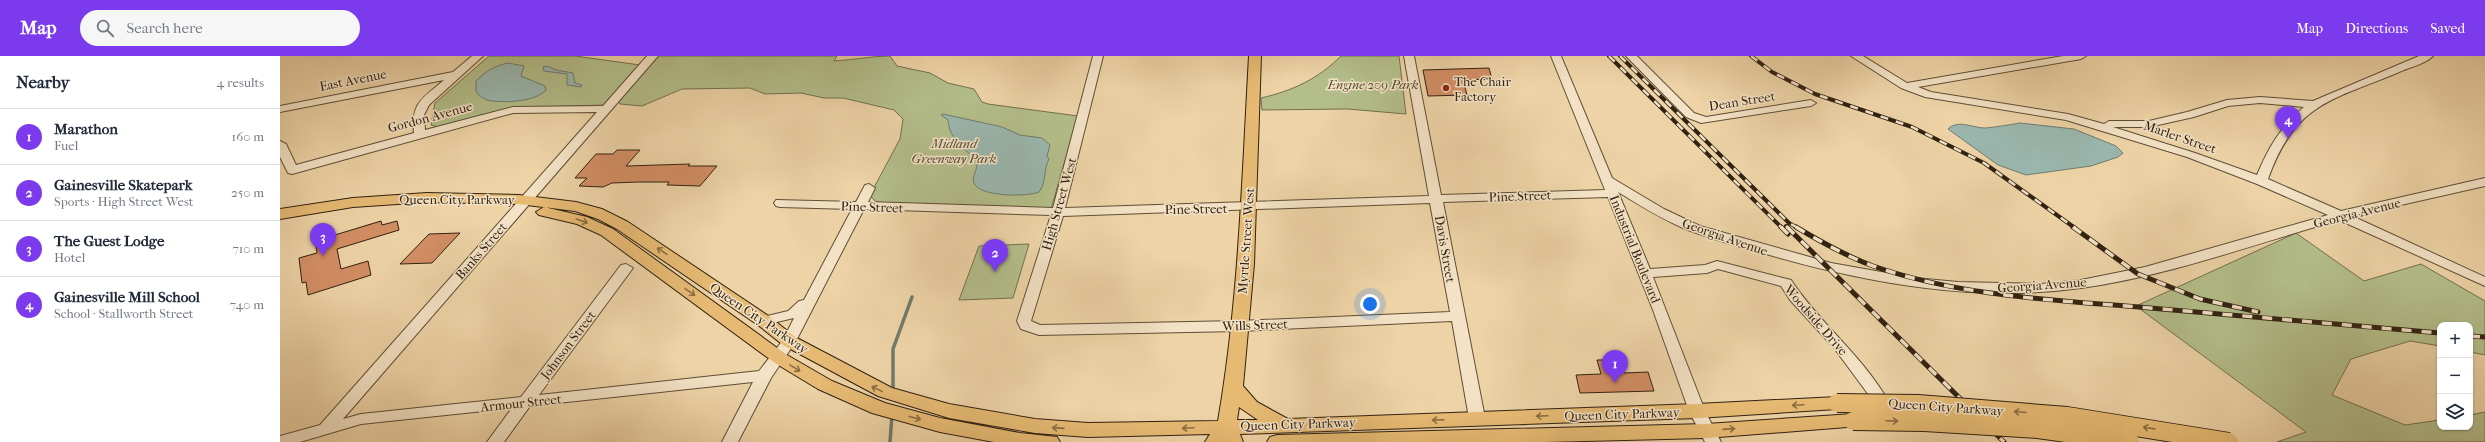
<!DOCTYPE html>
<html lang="en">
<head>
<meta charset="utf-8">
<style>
  :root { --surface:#fff; --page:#f6f6f7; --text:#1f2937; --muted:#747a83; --line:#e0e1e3; --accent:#7c3aed }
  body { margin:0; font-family:"IM FELL French Canon",serif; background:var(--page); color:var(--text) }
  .controls { position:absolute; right:12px; bottom:12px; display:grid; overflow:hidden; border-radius:8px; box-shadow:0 1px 3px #0004 }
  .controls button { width:36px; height:36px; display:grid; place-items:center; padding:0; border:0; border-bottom:1px solid var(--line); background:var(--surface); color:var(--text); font:20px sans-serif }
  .you { position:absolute; left:1090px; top:248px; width:14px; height:14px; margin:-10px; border:3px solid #fff; border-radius:50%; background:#1a73e8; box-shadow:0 0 0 6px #1a73e833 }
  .badge { display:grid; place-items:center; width:26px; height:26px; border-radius:50%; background:var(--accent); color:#fff; font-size:13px; font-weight:700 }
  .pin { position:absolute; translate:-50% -33px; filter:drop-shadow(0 1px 2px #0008) }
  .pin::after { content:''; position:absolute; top:21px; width:14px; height:12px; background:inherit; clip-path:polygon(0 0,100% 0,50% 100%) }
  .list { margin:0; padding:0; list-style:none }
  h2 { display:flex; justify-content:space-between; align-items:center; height:52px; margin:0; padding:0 16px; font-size:17px }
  h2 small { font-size:13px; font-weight:400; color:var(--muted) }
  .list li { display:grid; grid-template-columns:26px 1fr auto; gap:12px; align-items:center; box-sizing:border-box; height:56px; padding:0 16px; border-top:1px solid var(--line) }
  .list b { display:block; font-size:15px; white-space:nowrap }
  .list p { margin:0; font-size:13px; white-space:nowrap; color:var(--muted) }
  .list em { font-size:13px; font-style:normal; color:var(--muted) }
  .icon { flex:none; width:22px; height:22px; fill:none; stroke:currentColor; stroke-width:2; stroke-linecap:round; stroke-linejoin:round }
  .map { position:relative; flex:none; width:2205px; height:386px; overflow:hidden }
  header { display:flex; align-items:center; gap:24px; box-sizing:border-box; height:56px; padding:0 20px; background:var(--accent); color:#fff }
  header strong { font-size:19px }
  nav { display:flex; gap:22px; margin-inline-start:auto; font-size:14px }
  .search { width:280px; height:36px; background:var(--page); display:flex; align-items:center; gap:10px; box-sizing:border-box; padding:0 14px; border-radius:22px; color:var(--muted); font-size:15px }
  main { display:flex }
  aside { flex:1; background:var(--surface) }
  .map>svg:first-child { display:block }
</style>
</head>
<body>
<header>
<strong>Map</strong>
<div class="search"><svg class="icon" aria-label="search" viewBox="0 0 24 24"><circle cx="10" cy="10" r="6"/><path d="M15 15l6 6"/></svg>Search here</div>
<nav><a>Map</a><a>Directions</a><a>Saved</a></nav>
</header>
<main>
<aside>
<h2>Nearby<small>4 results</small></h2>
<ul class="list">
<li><span class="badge">1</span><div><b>Marathon</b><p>Fuel</p></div><em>160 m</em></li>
<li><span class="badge">2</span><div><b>Gainesville Skatepark</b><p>Sports · High Street West</p></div><em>250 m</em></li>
<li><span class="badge">3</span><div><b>The Guest Lodge</b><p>Hotel</p></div><em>710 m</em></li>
<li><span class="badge">4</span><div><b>Gainesville Mill School</b><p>School · Stallworth Street</p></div><em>740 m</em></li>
</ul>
</aside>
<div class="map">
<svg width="2205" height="386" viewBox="0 0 2205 386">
  <rect width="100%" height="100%" fill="#edd3a6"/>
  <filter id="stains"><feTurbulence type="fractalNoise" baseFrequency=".005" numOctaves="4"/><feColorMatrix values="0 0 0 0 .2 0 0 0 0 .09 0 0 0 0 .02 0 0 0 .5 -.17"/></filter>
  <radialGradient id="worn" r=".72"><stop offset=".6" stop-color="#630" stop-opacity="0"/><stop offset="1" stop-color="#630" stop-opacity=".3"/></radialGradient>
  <path fill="#b3be8a" stroke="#72704e" d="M209,0H295L360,9L323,49L232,52L158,71L151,69L155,47Z
    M377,0H557L554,5C574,4 591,0 610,0L617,10L650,17L668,27L694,33L702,46L708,48L798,60L771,153L601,148L595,145L590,139L620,83L623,63L614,54L563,42H544L521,37L485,38L470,32L402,33L362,50L340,48L338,45Z
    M1061,0H1119L1126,58L1068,53L982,54L981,42C1012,35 1038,23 1061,0Z
    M2016,177L2084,225L2141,208L2205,245V299L2190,296V269H2160V290L2130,285L2071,303L2052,339L2125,369L2160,364V371H2190V359L2205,356V386H1997L2026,376L1856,250Z
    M749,188L733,242L679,244L699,190Z"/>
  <path fill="#9ab7ae" stroke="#707b6f" d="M228,7L244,10L241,20L265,30L266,34C257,45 227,47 213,45C206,45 201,41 196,36V25C206,15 214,10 228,7Z
    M267,10L276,14L293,17L295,27L302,29L301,31L287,29V18L264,15L263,11Z
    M663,58L722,71L740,79L762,82L770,89L767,100L769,103C763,114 767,125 759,136C747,141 699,141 694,127C691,121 698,114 697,106C685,91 670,86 668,64L661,59Z
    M1740,67L1794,73L1836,90L1843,97L1838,101L1811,110L1746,119L1718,109L1668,73C1678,63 1693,72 1705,72C1717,71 1728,69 1740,67Z"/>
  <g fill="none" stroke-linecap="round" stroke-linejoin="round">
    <path stroke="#707b6f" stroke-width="3.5" d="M613,336V293L632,241
      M610,386L612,359"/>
  </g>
  <path fill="#d38e64" stroke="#302111" d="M1209,12L1212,23L1183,24L1187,39L1148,40L1143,14Z
    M337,94H360L346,110L410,108L408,110H437L420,130L387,129L389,126H358L332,127L323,131L299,130L307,122H295L316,98H333Z
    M101,165L102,169L117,165L119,174L57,193L61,213L88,205L91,219L28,239L26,226L22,227L19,202L37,197L35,185Z
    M180,177L152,207L120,208L149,178Z
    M1317,304H1340L1344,317L1368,316L1374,335L1300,337L1296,319L1321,318Z"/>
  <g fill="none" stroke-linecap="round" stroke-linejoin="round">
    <defs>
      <path id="minor" d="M192,0H203L149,49L144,59L145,74L233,51L323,50L367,0H378L63,363L81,358L241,341L341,209L346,208L353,212L259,339L479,315L503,284L514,262L484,269L477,265L479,262L508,255L519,245L524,244L572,153L500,151L496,150L494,147L496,144L576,146L585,129L589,128L595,132L588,146L773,152L813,0H823L785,152L1149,140L1124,0H1134L1161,139L1325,134L1271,0H1281L1332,122L1384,153L1420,170L1551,207L1635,222L1678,226L1761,228L1801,224L1865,211L2048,159L1977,128L1907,101L1786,64L1645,41L1621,32L1571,0H1583L1627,27L1783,0H1806L1801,3L1638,31L1651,36L1788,58L1824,68L1829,65H1869L1907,56L1947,44L1980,41L2033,45L2139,0H2153C2146,8 2127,12 2117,17C2049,45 2015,48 1988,123L2061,155L2205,122V130L2072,160L2205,221V230L2059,164C1974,188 1889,220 1801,232C1696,247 1587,227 1486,198C1458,190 1430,183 1403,172C1380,162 1359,149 1338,136L1370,213L1425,209L1437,205L1511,224C1538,265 1578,296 1604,338L1601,342H1591L1554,292L1510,244L1501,230L1438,213L1427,217L1373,221L1425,355L1441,386H1425L1409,355L1373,254L1328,141L1163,146L1205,362L1202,366H1192L1189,362L1172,265L959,275L759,279L741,273L737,265L771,159L584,153L516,285L491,322L458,386H442L473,326L250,350L224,386H207L232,352L81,368L20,386H0V380L40,369L317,56L233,57L12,118L8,117L0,101V85L6,88L16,109L134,77C131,46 142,43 164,24L0,56V50L173,16ZM1980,47L2024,51C2001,70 1988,92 1977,119L1915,97L1833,71H1869L1914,61L1948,50ZM1150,147L1170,256L959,265L760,269L751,265L783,160Z
        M1346,0H1357L1414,57L1426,61L1531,44L1536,47L1531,50L1421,67L1406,61Z"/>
      <path id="major" d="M969,0H981L974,208L963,330L977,346L1008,363L1417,348L1557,341L1564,342L1566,347L1564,352L1557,353L1417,362L960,378L963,386H925L930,378L808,381L755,377L669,362L598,340L503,289L478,269L337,173L318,163L295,155L239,148L147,146L73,151L0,163V153L73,142L147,137L239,139L296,146L322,153L348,166L490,261L515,281L612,332L669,348L755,363L808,367L938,365C959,244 962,122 969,0ZM959,351L978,364H957Z
        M264,151L307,161L333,173L507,299L552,325L605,347L660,362L740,377L777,381L780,386H714L660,376L592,357L538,333L495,307L321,179L297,168L259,159L256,156Z
        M1573,358L1580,360L1583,365L1580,370L1426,382L1265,386H987L990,381L997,379L1426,368Z"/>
    </defs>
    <use href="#minor" stroke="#5f4e36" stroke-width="2"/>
    <use href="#major" stroke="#302111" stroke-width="2"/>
    <use href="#minor" fill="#f3e2c5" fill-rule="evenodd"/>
    <use href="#major" fill="#e6ba73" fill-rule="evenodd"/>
    <defs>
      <path id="rail-far1" d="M1329,0L1502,172
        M1340,0L1509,167L1518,172
        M1471,0L1492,16L1535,38L1632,71L1704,107L1795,172
        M1506,170L1508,172"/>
      <path id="rail" d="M1501,171L1508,178
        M1507,171L1724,386
        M1516,171C1541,186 1566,200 1593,210C1682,241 1777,244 1870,252C1967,260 2063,269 2160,277
        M1793,171L1858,218L1920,243L1978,256
        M2190,280L2205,281"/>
    </defs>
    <use href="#rail-far1" stroke="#302111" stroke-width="4"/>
    <use href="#rail" stroke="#302111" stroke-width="5"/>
    <use href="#rail-far1" stroke="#f3e2c5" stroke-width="2.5" stroke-dasharray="8" stroke-linecap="butt"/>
    <use href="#rail" stroke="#f3e2c5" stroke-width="3.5" stroke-dasharray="10" stroke-linecap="butt"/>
    <defs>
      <path id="major-bridge" d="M1557,347L1638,348L1787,360L1949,386
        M1573,365L1644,366L1758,373L1850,386"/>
    </defs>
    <use href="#major-bridge" stroke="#302111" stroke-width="20" stroke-linecap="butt"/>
    <use href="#major-bridge" stroke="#e6ba73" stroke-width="18"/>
  </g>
  <defs><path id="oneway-shaft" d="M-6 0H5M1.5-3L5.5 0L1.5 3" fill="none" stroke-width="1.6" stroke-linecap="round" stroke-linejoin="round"/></defs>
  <g stroke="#8b6e42">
    <use href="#oneway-shaft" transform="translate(302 165) rotate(19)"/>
    <use href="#oneway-shaft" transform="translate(382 195) rotate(-146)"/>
    <use href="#oneway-shaft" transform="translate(410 236) rotate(35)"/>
    <use href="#oneway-shaft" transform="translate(515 312) rotate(31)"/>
    <use href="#oneway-shaft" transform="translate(597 333) rotate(-154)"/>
    <use href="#oneway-shaft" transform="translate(1518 349) rotate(177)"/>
    <use href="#oneway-shaft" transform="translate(1740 356) rotate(-175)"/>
    <use href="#oneway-shaft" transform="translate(1262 360) rotate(178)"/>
    <use href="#oneway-shaft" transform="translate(635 362) rotate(15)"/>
    <use href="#oneway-shaft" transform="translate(1158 364) rotate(178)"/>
    <use href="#oneway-shaft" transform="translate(1612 365) rotate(2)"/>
    <use href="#oneway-shaft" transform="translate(778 372) rotate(-176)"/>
    <use href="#oneway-shaft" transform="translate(908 372) rotate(177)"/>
    <use href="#oneway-shaft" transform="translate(1869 372) rotate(-171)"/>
    <use href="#oneway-shaft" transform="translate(1449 373) rotate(-4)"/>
  </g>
  <circle fill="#8f2418" stroke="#f3e2c5" stroke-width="1.5" cx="1166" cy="32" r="4"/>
  <g text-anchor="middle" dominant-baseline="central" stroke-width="3" stroke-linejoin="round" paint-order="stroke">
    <g font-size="13" fill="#302111" stroke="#f3e2c5">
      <text transform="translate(73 24) rotate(-11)">East Avenue</text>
      <text transform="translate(1462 45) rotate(-9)">Dean Street</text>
      <text transform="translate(150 61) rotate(-15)">Gordon Avenue</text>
      <text transform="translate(1900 81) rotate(19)">Marler Street</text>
      <text transform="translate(1240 140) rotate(-2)">Pine Street</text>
      <text x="177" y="143">Queen City Parkway</text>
      <text transform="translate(779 148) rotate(-74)">High Street West</text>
      <text transform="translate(592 151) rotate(2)">Pine Street</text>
      <text transform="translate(916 153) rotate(-1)">Pine Street</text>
      <text transform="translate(2077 157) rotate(-14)">Georgia Avenue</text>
      <text transform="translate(1445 181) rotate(19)">Georgia Avenue</text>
      <text transform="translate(966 185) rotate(-86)">Myrtle Street West</text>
      <text transform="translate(1165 193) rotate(80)">Davis Street</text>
      <text transform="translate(1355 193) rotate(68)">Industrial Boulevard</text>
      <text transform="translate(201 195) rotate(-49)">Banks Street</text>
      <text transform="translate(1762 229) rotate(-4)">Georgia Avenue</text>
      <text transform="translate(479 262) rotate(34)">Queen City Parkway</text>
      <text transform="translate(1536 264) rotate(49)">Woodside Drive</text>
      <text transform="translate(975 269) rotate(-2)">Wills Street</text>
      <text transform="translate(288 289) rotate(-53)">Johnson Street</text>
      <text transform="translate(241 347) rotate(-6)">Armour Street</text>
      <text transform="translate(1666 351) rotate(4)">Queen City Parkway</text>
      <text transform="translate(1342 358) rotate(-2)">Queen City Parkway</text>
      <text transform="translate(1018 368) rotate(-2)">Queen City Parkway</text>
    </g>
    <g font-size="13" fill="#302111" stroke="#f3e2c5" text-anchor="start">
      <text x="1174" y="25">The Chair<tspan x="1174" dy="15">Factory</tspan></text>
    </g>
    <g font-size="13" font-style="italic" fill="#51482f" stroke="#f3e2c5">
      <text x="1093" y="28">Engine 209 Park</text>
      <text x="674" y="87">Midland<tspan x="674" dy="15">Greenway Park</tspan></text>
    </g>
  </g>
  <rect width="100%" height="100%" filter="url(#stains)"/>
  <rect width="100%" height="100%" fill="url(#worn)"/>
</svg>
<div class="controls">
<button>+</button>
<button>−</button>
<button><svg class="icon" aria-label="layers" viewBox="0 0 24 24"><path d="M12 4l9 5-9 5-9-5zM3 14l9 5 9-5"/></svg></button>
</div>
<div class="you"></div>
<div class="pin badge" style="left:1335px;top:327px">1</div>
<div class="pin badge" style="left:715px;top:216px">2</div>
<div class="pin badge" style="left:43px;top:200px">3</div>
<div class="pin badge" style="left:2008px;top:83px">4</div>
</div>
</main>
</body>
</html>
